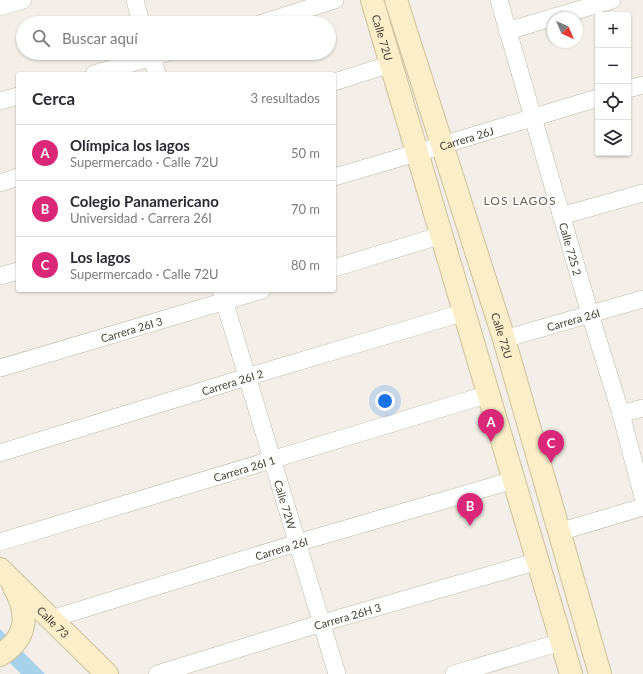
<!DOCTYPE html>
<html lang="es">
<head>
<meta charset="utf-8">
<style>
  :root { --surface:#fff; --page:#f7f7f7; --text:#2b2b33; --muted:#7c7c81; --line:#e1e1e2; --accent:#db2777 }
  body { margin:0; font-family:Lato,sans-serif; background:var(--page); color:var(--text) }
  .controls { position:absolute; right:12px; top:12px; display:grid; overflow:hidden; border-radius:4px; box-shadow:0 1px 3px #0004 }
  .controls button { width:36px; height:36px; display:grid; place-items:center; padding:0; border:0; border-bottom:1px solid var(--line); background:var(--surface); color:var(--text); font:20px sans-serif }
  .compass { position:absolute; left:547px; top:12px; width:36px; height:36px; border-radius:50%; background:var(--surface); box-shadow:0 1px 3px #0004; rotate:136deg }
  .you { position:absolute; left:385px; top:401px; width:14px; height:14px; margin:-10px; border:3px solid #fff; border-radius:50%; background:#1a73e8; box-shadow:0 0 0 6px #1a73e833 }
  .badge { display:grid; place-items:center; width:26px; height:26px; border-radius:50%; background:var(--accent); color:#fff; font-size:13px; font-weight:700 }
  .pin { position:absolute; translate:-50% -33px; filter:drop-shadow(0 1px 2px #0008) }
  .pin::after { content:''; position:absolute; top:21px; width:14px; height:12px; background:inherit; clip-path:polygon(0 0,100% 0,50% 100%) }
  .list { margin:0; padding:0; list-style:none }
  h2 { display:flex; justify-content:space-between; align-items:center; height:52px; margin:0; padding:0 16px; font-size:17px }
  h2 small { font-size:13px; font-weight:400; color:var(--muted) }
  .list li { display:grid; grid-template-columns:26px 1fr auto; gap:12px; align-items:center; box-sizing:border-box; height:56px; padding:0 16px; border-top:1px solid var(--line) }
  .list b { display:block; font-size:15px; white-space:nowrap }
  .list p { margin:0; font-size:13px; white-space:nowrap; color:var(--muted) }
  .list em { font-size:13px; font-style:normal; color:var(--muted) }
  .icon { flex:none; width:22px; height:22px; fill:none; stroke:currentColor; stroke-width:2; stroke-linecap:round; stroke-linejoin:round }
  .map { position:relative; flex:none; width:643px; height:674px; overflow:hidden }
  .search { position:absolute; background:var(--surface); box-shadow:0 1px 3px #0004; left:16px; top:16px; width:320px; height:44px; display:flex; align-items:center; gap:10px; box-sizing:border-box; padding:0 14px; border-radius:22px; color:var(--muted); font-size:15px }
  .panel { position:absolute; background:var(--surface); box-shadow:0 1px 3px #0004; left:16px; top:72px; width:320px; height:220px; border-radius:4px }
  .map>svg:first-child { display:block }
</style>
</head>
<body>
<div class="map">
<svg width="643" height="674" viewBox="0 0 643 674">
  <rect width="100%" height="100%" fill="#f3efe8"/>
  <path fill="#a8d1ec" d="M0,629L45,674H21L0,653Z"/>
  <g fill="none" stroke-linecap="round" stroke-linejoin="round">
    <defs>
      <g id="street">
        <path d="M135,0L141,23"/>
        <path id="s1" d="M499,0L590,314L621,414L643,497"/>
        <path d="M0,7L23,0"/>
        <path d="M262,23L335,0"/>
        <path d="M507,31L612,0"/>
        <path d="M150,53L157,74"/>
        <path d="M94,74L166,53"/>
        <path d="M334,82L391,64"/>
        <path d="M628,89L643,85"/>
        <path d="M0,101L18,96"/>
        <path id="s2" d="M334,177C422,152 510,124 598,98"/>
        <path d="M0,183L18,177"/>
        <path d="M561,216L643,193"/>
        <path d="M334,268L442,235"/>
        <path d="M0,276L18,271"/>
        <path id="s3" d="M221,290L337,674"/>
        <path id="s4" d="M504,339L643,299"/>
        <path id="s5" d="M0,368L262,290"/>
        <path d="M621,414L643,408"/>
        <path id="s6" d="M0,453L247,377L465,312"/>
        <path d="M559,532L643,507"/>
        <path id="s7" d="M0,542L489,394"/>
        <path id="s8" d="M51,619L297,543L514,480"/>
        <path id="s9" d="M157,674L322,623L538,561"/>
        <path d="M454,674L561,642"/>
      </g>
      <g id="secondary">
        <path id="s10" d="M372,0L571,674"/>
        <path id="s11" d="M396,0L504,339L600,674"/>
        <path id="s12" d="M0,569L107,674"/>
        <path d="M0,655C28,638 29,614 14,587"/>
      </g>
    </defs>
    <use href="#street" stroke="#beb7ab" stroke-width="18"/>
    <use href="#secondary" stroke="#d0c19a" stroke-width="24"/>
    <use href="#street" stroke="#fff" stroke-width="17"/>
    <use href="#secondary" stroke="#fbeec9" stroke-width="22"/>
  </g>
  <g text-anchor="middle" dominant-baseline="central" stroke-width="3.5" stroke-linejoin="round" paint-order="stroke">
    <g font-size="11" fill="#464037" stroke="#fff">
      <text stroke="none"><textPath href="#s10" startOffset="39">Calle 72U</textPath></text>
      <text stroke="none"><textPath href="#s2" startOffset="138">Carrera 26J</textPath></text>
      <text stroke="none"><textPath href="#s1" startOffset="259">Calle 72S 2</textPath></text>
      <text stroke="none"><textPath href="#s4" startOffset="72">Carrera 26I</textPath></text>
      <text stroke="none"><textPath href="#s5" startOffset="137">Carrera 26I 3</textPath></text>
      <text stroke="none"><textPath href="#s11" startOffset="352">Calle 72U</textPath></text>
      <text stroke="none"><textPath href="#s6" startOffset="243">Carrera 26I 2</textPath></text>
      <text stroke="none"><textPath href="#s7" startOffset="255">Carrera 26I 1</textPath></text>
      <text stroke="none"><textPath href="#s3" startOffset="224">Calle 72W</textPath></text>
      <text stroke="none"><textPath href="#s8" startOffset="241">Carrera 26I</textPath></text>
      <text stroke="none"><textPath href="#s9" startOffset="199">Carrera 26H 3</textPath></text>
      <text stroke="none"><textPath href="#s12" startOffset="75">Calle 73</textPath></text>
    </g>
    <g font-size="12" letter-spacing="1" fill="#685d4f" stroke="#fff">
      <text x="520" y="200">LOS LAGOS</text>
    </g>
  </g>
</svg>
<div class="controls">
<button>+</button>
<button>−</button>
<button><svg class="icon" aria-label="locate" viewBox="0 0 24 24"><circle cx="12" cy="12" r="6"/><path d="M12 2v4M12 18v4M2 12h4M18 12h4"/></svg></button>
<button><svg class="icon" aria-label="layers" viewBox="0 0 24 24"><path d="M12 4l9 5-9 5-9-5zM3 14l9 5 9-5"/></svg></button>
</div>
<svg class="compass" viewBox="-18 -18 36 36"><path d="M0-13l5 13h-10z" fill="#e53935"/><path d="M0 13l5-13h-10z" fill="#7c7c81"/></svg>
<div class="you"></div>
<div class="pin badge" style="left:491px;top:442px">A</div>
<div class="pin badge" style="left:470px;top:526px">B</div>
<div class="pin badge" style="left:551px;top:463px">C</div>
<div class="search"><svg class="icon" aria-label="search" viewBox="0 0 24 24"><circle cx="10" cy="10" r="6"/><path d="M15 15l6 6"/></svg>Buscar aquí</div>
<section class="panel">
<h2>Cerca<small>3 resultados</small></h2>
<ul class="list">
<li><span class="badge">A</span><div><b>Olímpica los lagos</b><p>Supermercado · Calle 72U</p></div><em>50 m</em></li>
<li><span class="badge">B</span><div><b>Colegio Panamericano</b><p>Universidad · Carrera 26I</p></div><em>70 m</em></li>
<li><span class="badge">C</span><div><b>Los lagos</b><p>Supermercado · Calle 72U</p></div><em>80 m</em></li>
</ul>
</section>
</div>
</body>
</html>
